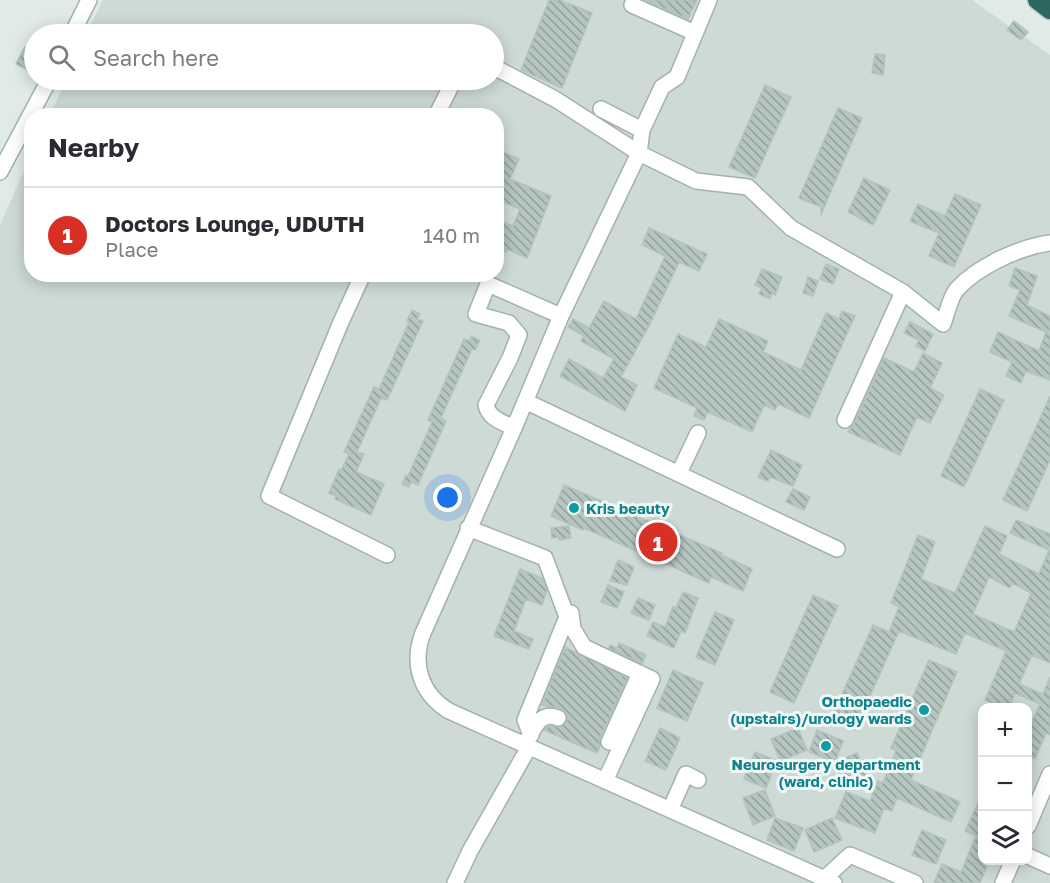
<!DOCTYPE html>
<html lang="en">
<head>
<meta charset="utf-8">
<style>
  :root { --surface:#fff; --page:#f2f2f3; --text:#2b2b33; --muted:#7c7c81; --line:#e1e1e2; --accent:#d93025 }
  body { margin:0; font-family:"Golos Text",sans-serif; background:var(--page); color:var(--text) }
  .controls { position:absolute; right:18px; bottom:18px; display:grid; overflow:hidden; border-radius:12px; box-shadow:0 3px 15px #0003 }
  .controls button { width:54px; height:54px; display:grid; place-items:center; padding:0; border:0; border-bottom:2px solid var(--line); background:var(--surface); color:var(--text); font:30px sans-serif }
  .you { position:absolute; left:448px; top:498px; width:21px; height:21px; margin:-15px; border:4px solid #fff; border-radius:50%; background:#1a73e8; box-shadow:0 0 0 9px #1a73e833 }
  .badge { display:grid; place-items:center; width:39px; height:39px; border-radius:50%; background:var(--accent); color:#fff; font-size:20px; font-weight:700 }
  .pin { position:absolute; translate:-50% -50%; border:3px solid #fff; box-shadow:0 2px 6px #0006 }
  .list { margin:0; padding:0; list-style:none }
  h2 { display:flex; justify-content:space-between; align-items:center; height:78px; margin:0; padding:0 24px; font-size:26px }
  h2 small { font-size:20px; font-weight:400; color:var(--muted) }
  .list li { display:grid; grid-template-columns:39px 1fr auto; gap:18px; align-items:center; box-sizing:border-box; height:96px; padding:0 24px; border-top:2px solid var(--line) }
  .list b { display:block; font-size:22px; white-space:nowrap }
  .list p { margin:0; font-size:20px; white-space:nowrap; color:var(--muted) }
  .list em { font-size:20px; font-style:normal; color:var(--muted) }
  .icon { flex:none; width:33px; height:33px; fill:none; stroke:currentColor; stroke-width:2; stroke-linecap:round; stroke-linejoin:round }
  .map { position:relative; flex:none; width:1050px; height:883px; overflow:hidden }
  .search { position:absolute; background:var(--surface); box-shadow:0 3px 15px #0003; left:24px; top:24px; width:480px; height:66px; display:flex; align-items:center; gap:15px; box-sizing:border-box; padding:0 21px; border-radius:33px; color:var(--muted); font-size:22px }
  .panel { position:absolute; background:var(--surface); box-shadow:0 3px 15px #0003; left:24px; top:108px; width:480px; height:174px; border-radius:24px }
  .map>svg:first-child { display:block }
</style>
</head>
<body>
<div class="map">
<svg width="1050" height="883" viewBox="0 0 1050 883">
  <defs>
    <pattern id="building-back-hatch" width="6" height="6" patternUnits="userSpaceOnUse" patternTransform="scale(1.5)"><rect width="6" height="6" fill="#b5c5c0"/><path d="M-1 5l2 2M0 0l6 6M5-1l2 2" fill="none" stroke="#93a19d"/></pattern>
  </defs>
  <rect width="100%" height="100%" fill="#e0eae7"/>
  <path fill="#cedad6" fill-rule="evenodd" d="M103,0H972L1050,55V883H0V225L31,155L32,274H496V116L50,115L66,80H494V34H86ZM982,708H1028V860H982Z"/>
  <path fill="url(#building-back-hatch)" stroke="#b2c4bf" stroke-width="1.5" fill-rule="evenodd" d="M549,0H560L592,13L562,88L521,70Z
    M645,0H697L688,19Z
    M1014,21L1028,32L1021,40L1007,30Z
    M25,47L34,51V61L30,71L16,64Z
    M875,54L885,55L883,75L872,73Z
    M765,85L791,97L755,178L729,167Z
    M838,108L862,118L821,215V207L799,198Z
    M496,149L519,159L510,179L551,196L527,258L507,249L506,252L496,248V219L513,226L520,209L496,199Z
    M864,178L890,190L873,225L848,212Z
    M955,194L981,205L954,267L929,256L939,233L910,221L918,204L945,216Z
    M649,228L707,254L699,271L679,262L649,326L621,377L637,385L625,411L560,376L569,359L603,378L614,359L581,341L584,336L568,327L573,319L589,328L604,301L636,319L665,256L642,245Z
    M826,264L839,269L833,284L820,279Z
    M1015,268L1037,276L1027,305L1050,316V380L1026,371L1021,383L1006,376L1012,362L990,352L998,332L1039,351L1046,332L1009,316L1020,290L1009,286Z
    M762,269L782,277L775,295L772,293L770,299L759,294L762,288L755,285Z
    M808,277L818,281L813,296L803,293Z
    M412,310L420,314L417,319L423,321L387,400L381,398L357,452L364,454L356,472L384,484L371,515L335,499L336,496L329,493L339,469L341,470L349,454L344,452L374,387L379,389L409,322L407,321Z
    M842,311L855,316L809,418L778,404L775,410L764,405L752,432L708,412L704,420L694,416L697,408L654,388L678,334L706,347L719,319L768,341L763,352L801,370L826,313L839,319Z
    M910,322L933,334L925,351L916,346L919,340L904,333Z
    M471,336L480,340L475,350L472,349L441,418L446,421L418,485L411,482L409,487L402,484L406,475L408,476L432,422L428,420L464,339L469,341Z
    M923,353L942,363L930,388L944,395L930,423L917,417L900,455L848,432L854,424L884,358L914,372Z
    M980,389L1004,400L964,487L941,476Z
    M1050,396V460L1027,511L1003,500Z
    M771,450L802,465L793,486L770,477L768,481L758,477Z
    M564,485L722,553L721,555L752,569L743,591L711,577L709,583L584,528L583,530L551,516Z
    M793,489L810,497L804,510L786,502Z
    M1016,520L1050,534V663L1032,655L1019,684L1043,694L1050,677V735L1046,733L1035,759L1028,756V717L1033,719L1040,704L1015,693L1009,708H1001L985,700L1006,651L965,633L956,654L899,631L855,730L831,719L873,625L889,632L899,607L891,603L918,535L935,542L921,579L955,593L985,526L1007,536L999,554L1039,574L1049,550L1010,533ZM989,577L1010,588L1012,583L1031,593L1014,632L973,614Z
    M569,526L571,538L559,540V537L552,538L551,528Z
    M618,560L634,567L627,585L610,581Z
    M520,569L542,578L547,591L542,605L526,599L514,631L533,639L529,649L494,636Z
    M608,585L624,592L617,608L601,602Z
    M683,592L698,598L685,633L681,631L674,648L647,636L653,622L665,627L673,607L676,608Z
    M813,595L838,606L794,703L770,692Z
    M638,598L655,605L649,620L631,613Z
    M715,612L734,620L715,665L696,657Z
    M619,643L646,655L642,664L609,648L610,645L617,648Z
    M565,647L627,678L600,738V746L597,753L544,730L549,726L561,727L567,720L565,712L561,709L542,705Z
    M929,660L957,672L911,780L960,802L951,822L897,798L892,811L884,808L875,833L835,818L846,792L870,801L878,781L883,783L896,751L891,748Z
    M673,670L703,683L687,721L657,708Z
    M660,728L680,738L666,770L645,761Z
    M798,728L807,750L780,761L771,739Z
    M817,730L843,741L835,762L809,752Z
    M755,752L777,761L766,788L744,779Z
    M857,753L868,781L846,790L835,762Z
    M765,790L775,816L753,825L743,798Z
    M982,795V861H989L980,883H934L942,864L961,872L976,836L965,831Z
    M775,818L803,828L794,851L767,840Z
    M832,818L842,840L814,852L805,830Z
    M922,830L946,840L936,864L912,855Z"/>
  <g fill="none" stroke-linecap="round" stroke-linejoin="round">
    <defs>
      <path id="minor" d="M709,0L677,77L662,87L642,130L639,153L561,316L514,428L423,633C411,664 421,694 449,711L834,883
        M632,5L695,33
        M72,34L89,0
        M494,67L555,99L639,153L696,181L748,187L791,228L903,292L943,324C947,314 950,297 957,289C978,266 1020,247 1050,243
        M601,109L642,130
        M436,116L454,80
        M0,172L49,80
        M363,274L341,322L269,496L387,555
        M525,401L837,549
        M845,420L903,292
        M514,428C503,422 489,419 486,405L510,358L519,335L509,323L476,314L488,284L561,316
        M679,473L698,433
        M468,528L545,558L567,617L525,720L531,735
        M568,614L571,613L573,629L584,647L652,679L605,781
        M528,739C535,726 541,711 558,718
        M609,742L640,673
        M670,810L686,774L698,780
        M1028,826L1050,774
        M1028,856L1050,866
        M824,879L850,855L915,883
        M455,883L470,851L529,747
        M1003,883L1013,860"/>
      <path id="highway" d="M1037,0L1050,10"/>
    </defs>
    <use href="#minor" stroke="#a3b2ae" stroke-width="18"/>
    <use href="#highway" stroke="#bcc4c3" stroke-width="21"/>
    <use href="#minor" stroke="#fff" stroke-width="15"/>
    <use href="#highway" stroke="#2e6561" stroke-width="18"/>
  </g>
  <g fill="#0f9aa8" stroke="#f0f7f4" stroke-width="2">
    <circle cx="574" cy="508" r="6"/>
    <circle cx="924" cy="710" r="6"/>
    <circle cx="826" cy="746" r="6"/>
  </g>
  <g text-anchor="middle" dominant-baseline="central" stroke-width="6" stroke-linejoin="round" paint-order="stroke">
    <g font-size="15" font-weight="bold" fill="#0d838f" stroke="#f0f7f4" text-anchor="start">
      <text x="586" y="508">Kris beauty</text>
      <text x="912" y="701" text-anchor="end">Orthopaedic<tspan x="912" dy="17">(upstairs)/urology wards</tspan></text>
      <text x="826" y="764" text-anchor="middle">Neurosurgery department<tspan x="826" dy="17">(ward, clinic)</tspan></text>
    </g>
  </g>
</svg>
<div class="controls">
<button>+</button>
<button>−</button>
<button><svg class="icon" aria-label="layers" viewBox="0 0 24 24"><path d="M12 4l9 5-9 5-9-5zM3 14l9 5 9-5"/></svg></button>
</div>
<div class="you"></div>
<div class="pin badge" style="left:658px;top:542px">1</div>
<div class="search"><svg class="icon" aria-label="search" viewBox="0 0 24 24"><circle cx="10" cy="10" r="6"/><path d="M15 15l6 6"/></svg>Search here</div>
<section class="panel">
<h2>Nearby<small></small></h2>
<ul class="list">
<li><span class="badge">1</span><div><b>Doctors Lounge, UDUTH</b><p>Place</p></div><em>140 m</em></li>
</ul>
</section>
</div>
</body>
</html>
